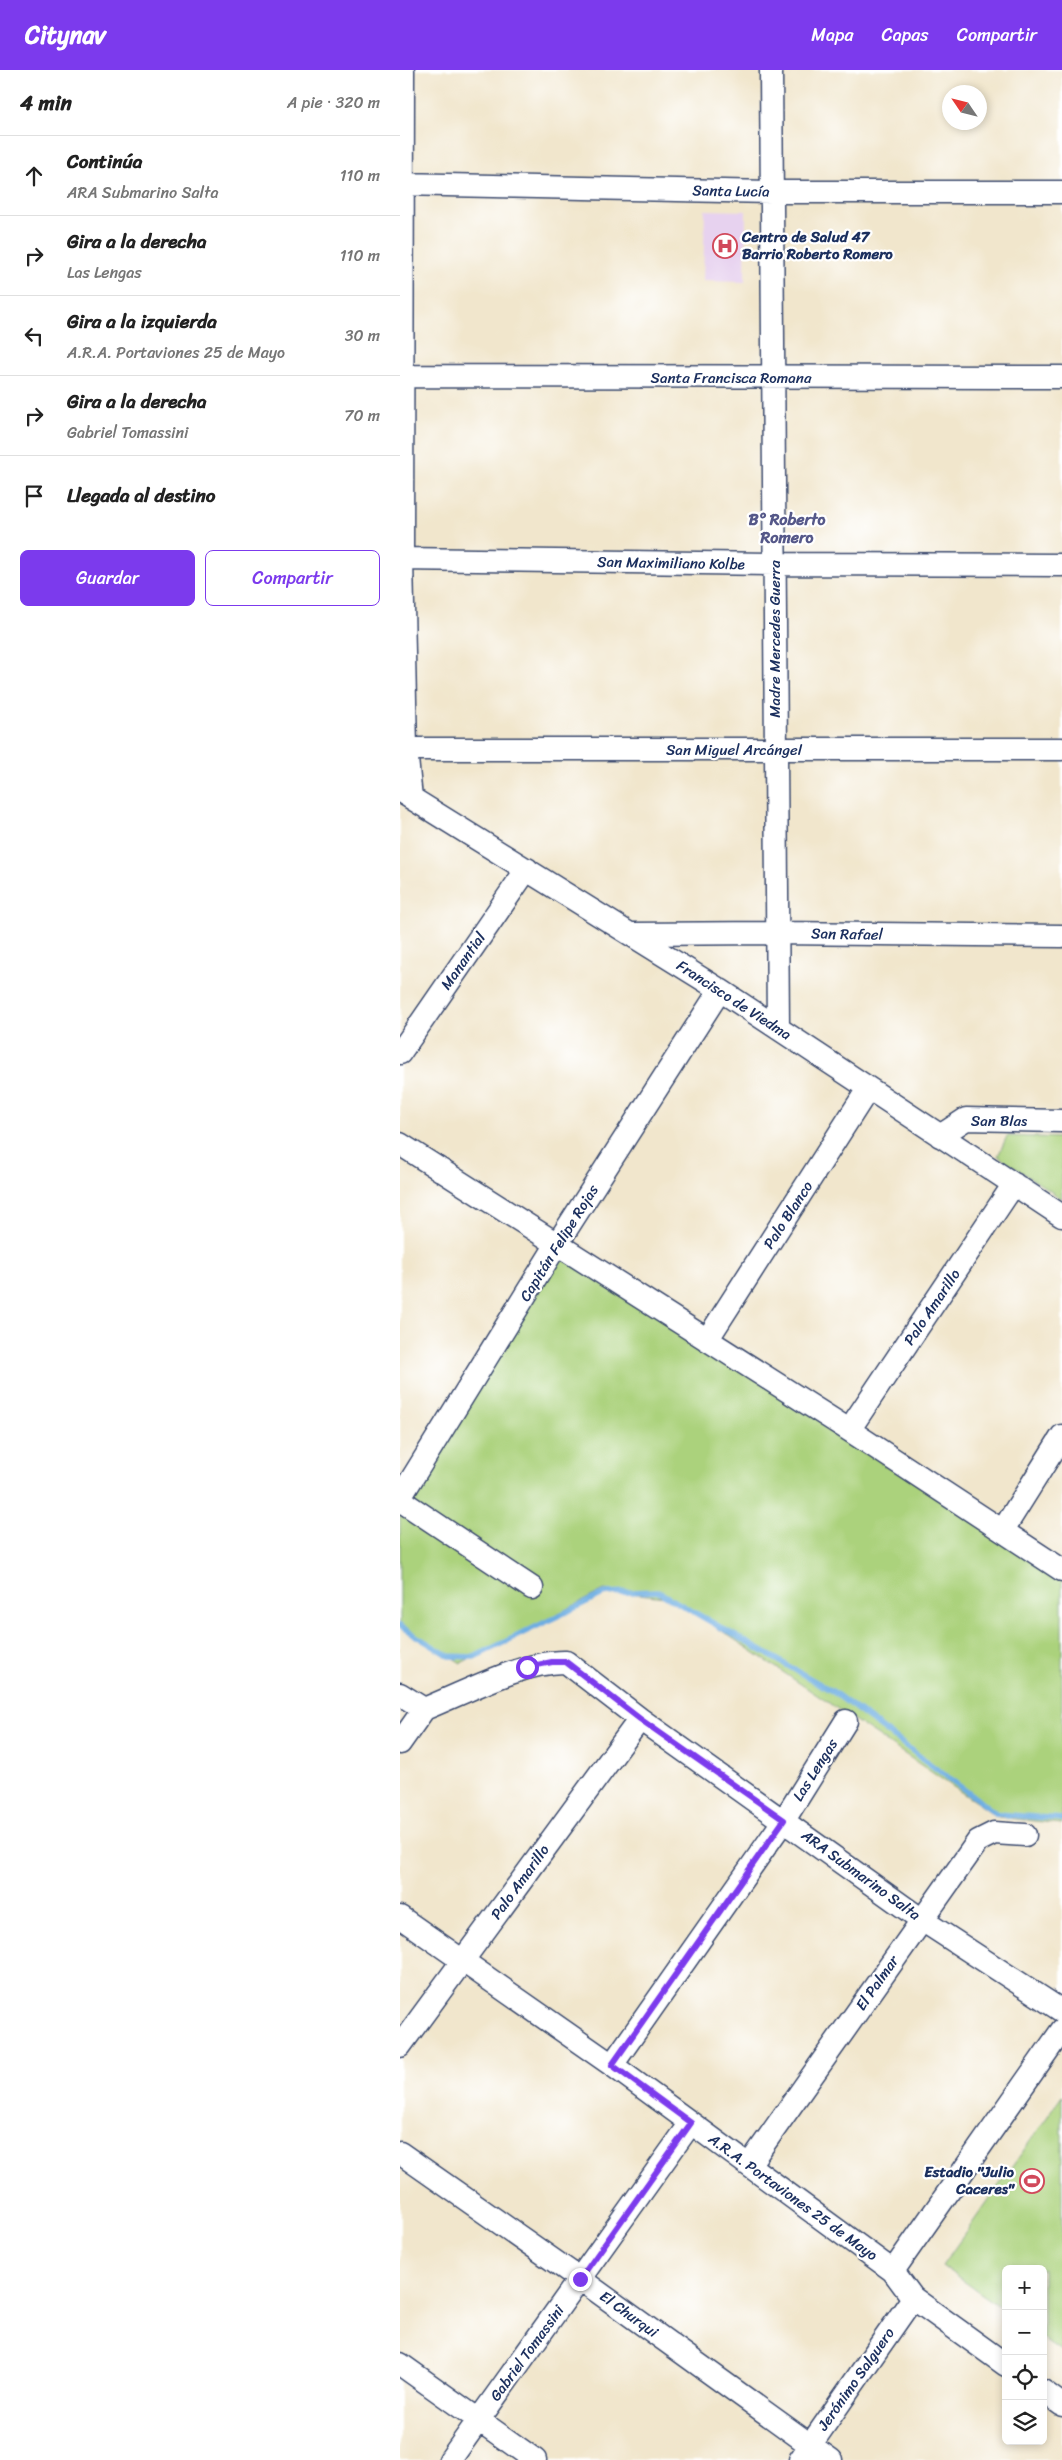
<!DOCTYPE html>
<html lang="es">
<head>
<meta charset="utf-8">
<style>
  :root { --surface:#fff; --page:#f6f6f6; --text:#222; --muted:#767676; --line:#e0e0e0; --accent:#7c3aed }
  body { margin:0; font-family:Sriracha,sans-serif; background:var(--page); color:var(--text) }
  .controls { position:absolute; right:15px; bottom:15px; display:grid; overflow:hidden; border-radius:8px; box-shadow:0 2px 8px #0003 }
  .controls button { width:45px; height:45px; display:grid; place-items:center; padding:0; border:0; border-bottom:1px solid var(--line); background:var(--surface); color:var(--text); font:25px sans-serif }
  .compass { position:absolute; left:542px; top:15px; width:45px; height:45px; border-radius:50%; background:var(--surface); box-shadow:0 2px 8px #0003; rotate:305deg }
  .stop { position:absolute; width:15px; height:15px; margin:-11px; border:4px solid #7c3aed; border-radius:50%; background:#fff }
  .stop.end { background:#7c3aed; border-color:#fff; box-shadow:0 1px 5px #0008 }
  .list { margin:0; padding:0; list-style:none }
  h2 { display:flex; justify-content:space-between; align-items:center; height:65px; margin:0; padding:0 20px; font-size:21px }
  h2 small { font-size:16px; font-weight:400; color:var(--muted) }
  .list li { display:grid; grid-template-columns:32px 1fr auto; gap:15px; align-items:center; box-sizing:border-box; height:80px; padding:0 20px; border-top:1px solid var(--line) }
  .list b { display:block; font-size:19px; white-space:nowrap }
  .list p { margin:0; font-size:16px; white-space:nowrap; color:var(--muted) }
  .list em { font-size:16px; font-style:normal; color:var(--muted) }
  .actions { display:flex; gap:10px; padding:15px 20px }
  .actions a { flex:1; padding:11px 0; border:1px solid var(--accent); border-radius:8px; text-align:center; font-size:18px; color:var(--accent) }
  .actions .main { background:var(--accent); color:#fff }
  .icon { flex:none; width:28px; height:28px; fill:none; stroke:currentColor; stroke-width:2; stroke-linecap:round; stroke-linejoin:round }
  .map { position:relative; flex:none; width:662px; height:2390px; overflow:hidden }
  header { display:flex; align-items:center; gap:30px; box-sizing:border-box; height:70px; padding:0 25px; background:var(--accent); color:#fff }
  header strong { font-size:24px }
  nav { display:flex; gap:28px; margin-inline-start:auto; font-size:18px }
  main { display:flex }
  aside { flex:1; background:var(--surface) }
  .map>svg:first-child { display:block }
</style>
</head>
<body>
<header>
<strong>Citynav</strong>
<nav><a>Mapa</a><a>Capas</a><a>Compartir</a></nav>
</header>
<main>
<aside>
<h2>4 min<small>A pie · 320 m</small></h2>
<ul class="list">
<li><svg class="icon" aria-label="ahead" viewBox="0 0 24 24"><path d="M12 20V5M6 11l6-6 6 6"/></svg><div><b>Continúa</b><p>ARA Submarino Salta</p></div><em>110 m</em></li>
<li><svg class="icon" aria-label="right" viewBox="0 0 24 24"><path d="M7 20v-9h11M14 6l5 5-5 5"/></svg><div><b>Gira a la derecha</b><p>Las Lengas</p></div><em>110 m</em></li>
<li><svg class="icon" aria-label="left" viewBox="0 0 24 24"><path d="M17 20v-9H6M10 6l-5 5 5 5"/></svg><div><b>Gira a la izquierda</b><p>A.R.A. Portaviones 25 de Mayo</p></div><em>30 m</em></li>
<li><svg class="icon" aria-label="right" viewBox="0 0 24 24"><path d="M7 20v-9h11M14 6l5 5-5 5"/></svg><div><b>Gira a la derecha</b><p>Gabriel Tomassini</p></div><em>70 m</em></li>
<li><svg class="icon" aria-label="arrive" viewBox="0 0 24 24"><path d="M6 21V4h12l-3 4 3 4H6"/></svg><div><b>Llegada al destino</b></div></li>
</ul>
<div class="actions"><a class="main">Guardar</a><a>Compartir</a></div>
</aside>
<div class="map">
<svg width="662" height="2390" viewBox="0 0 662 2390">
  <rect width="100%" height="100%" fill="#fff"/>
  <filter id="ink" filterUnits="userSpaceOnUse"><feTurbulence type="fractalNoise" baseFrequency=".02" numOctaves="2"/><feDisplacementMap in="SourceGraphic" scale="10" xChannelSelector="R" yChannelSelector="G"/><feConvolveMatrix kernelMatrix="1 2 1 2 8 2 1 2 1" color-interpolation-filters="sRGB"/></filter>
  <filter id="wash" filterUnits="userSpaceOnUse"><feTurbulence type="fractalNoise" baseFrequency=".0096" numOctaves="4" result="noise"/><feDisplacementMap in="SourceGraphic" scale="20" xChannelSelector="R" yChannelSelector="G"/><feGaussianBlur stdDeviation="1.12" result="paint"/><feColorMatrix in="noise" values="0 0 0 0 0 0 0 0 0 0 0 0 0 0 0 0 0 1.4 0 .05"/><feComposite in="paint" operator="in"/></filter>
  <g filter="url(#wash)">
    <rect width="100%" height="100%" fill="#f1e6cc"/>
    <path fill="#e7d2ef" d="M305,140L346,141L345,212L303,211Z"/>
    <path fill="#abd27c" stroke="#63806d" d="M607,1066L662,1068V1129L598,1086Z
      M159,1182L662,1503V1754L598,1747L273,1528L204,1520L61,1593L0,1555V1430Z
      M662,2026V2281L643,2268V2199H606V2241L542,2196Z"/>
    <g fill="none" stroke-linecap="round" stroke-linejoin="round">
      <path stroke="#6eaee2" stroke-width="5.5" d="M0,1556L49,1586L74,1587L205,1523L257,1521L432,1621L597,1744L662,1749"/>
    </g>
  </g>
  <g filter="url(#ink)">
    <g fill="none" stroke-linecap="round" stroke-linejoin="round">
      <defs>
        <path id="minor" d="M3,0L2,489L6,679L11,728
          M371,0L378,958
          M0,114L372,122H662
          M0,306L662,307
          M0,489L375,494L662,495
          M0,684L6,679H662
          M0,721L320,920L662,1146
          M233,864L377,863L662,866
          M0,983L127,799
          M540,1066L566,1049L662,1051
          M0,1074L449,1360L662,1500
          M307,1270L468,1019
          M449,1360L614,1114
          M0,1428L157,1174L320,920
          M0,1430L132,1518
          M603,1460L662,1366
          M0,1624L24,1639C64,1623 123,1591 166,1592L240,1649L522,1850L662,1941
          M0,1673L24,1639
          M0,1847L212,1995L493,2201L513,2228L606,2295
          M0,1976L240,1649
          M212,1995L384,1750L446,1651
          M0,2083L180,2209L431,2390
          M349,2095L578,1771L594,1763L625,1765
          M493,2201L662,1960
          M0,2294L135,2390
          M643,2321L662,2335
          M50,2390L291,2053
          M400,2390L513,2228"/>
      </defs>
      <use href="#minor" stroke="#3b4a6e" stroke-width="25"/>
      <use href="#minor" stroke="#fff" stroke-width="22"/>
    </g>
  </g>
  <g fill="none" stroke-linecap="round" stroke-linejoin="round" filter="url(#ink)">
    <path stroke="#7c3aed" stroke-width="6" d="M127,1597L152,1592H166L240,1649L384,1750L212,1995L291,2053L180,2209"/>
  </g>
  <defs>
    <symbol id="hospital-ring" viewBox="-11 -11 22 22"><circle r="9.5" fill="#fff" stroke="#d1495b" stroke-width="1.5"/><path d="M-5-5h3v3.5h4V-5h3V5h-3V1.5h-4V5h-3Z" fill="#d1495b"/></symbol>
    <symbol id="stadium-ring" viewBox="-11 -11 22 22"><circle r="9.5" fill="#fff" stroke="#d1495b" stroke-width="1.5"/><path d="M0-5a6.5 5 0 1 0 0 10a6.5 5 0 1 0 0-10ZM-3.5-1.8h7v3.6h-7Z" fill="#d1495b"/></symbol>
  </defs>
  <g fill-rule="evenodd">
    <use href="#hospital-ring" x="311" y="162" width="28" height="28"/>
    <use href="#stadium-ring" x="618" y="2097" width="28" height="28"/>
  </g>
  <g text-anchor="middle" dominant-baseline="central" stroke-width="4.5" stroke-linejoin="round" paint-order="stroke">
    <g font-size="15" fill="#1b2f5e" stroke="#fff">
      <text transform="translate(331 121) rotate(1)">Santa Lucía</text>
      <text x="331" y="308">Santa Francisca Romana</text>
      <text transform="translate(271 493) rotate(1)">San Maximiliano Kolbe</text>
      <text transform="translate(375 569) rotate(-90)">Madre Mercedes Guerra</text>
      <text x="334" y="680">San Miguel Arcángel</text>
      <text transform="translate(447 864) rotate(1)">San Rafael</text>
      <text transform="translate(63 891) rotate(-55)">Manantial</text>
      <text transform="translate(334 930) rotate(33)">Francisco de Viedma</text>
      <text x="599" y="1051">San Blas</text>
      <text transform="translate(388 1145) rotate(-57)">Palo Blanco</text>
      <text transform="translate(159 1173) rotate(-58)">Capitán Felipe Rojas</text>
      <text transform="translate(532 1237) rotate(-56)">Palo Amarillo</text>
      <text transform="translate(415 1700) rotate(-58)">Las Lengas</text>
      <text transform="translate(461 1805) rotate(36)">ARA Submarino Salta</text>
      <text transform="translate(120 1812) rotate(-54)">Palo Amarillo</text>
      <text transform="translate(477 1913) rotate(-55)">El Palmar</text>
      <text transform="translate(393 2127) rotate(36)">A.R.A. Portaviones 25 de Mayo</text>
      <text transform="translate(229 2244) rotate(36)">El Churqui</text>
      <text transform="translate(127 2283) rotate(-54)">Gabriel Tomassini</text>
      <text transform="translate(456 2309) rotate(-55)">Jerónimo Salguero</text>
    </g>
    <g font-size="15" font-weight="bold" fill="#1b2f5e" stroke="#fff" text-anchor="start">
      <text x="342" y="167">Centro de Salud 47<tspan x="342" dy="17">Barrio Roberto Romero</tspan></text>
      <text x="614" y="2102" text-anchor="end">Estadio "Julio<tspan x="614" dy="17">Caceres"</tspan></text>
    </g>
    <g font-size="16" font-weight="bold" fill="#555889" stroke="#fff">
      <text x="387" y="449">B° Roberto<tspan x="387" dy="18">Romero</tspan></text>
    </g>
  </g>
</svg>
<div class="controls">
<button>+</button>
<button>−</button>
<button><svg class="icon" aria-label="locate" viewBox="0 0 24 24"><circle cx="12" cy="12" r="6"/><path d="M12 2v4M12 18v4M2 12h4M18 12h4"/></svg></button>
<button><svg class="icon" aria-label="layers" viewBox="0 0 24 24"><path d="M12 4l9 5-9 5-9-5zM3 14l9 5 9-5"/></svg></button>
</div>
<svg class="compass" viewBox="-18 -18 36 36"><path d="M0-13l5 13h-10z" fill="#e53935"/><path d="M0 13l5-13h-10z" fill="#767676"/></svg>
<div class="stop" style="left:127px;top:1597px"></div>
<div class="stop end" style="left:180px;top:2209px"></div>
</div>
</main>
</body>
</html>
